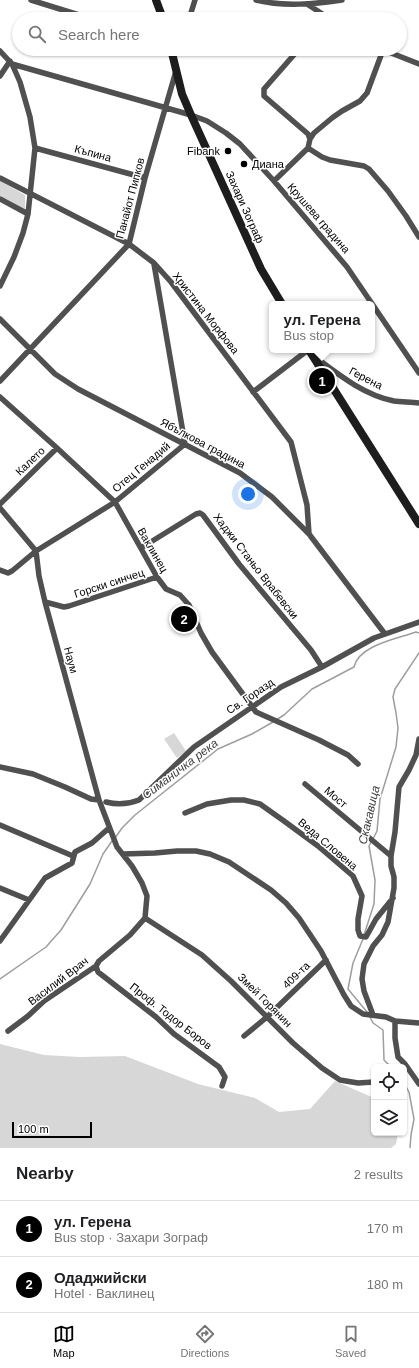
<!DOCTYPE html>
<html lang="en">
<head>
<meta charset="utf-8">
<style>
  :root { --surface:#fff; --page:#f2f2f2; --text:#202124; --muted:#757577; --line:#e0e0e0; --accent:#000 }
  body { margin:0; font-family:Arial,sans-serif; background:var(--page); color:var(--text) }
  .controls { position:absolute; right:12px; bottom:12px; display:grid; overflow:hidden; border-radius:6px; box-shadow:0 1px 3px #0004 }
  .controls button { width:36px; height:36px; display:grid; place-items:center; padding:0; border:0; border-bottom:1px solid var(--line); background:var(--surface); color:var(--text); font:20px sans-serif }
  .scale { position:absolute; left:12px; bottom:10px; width:80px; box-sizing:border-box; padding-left:4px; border:2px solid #000; border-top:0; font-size:11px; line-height:14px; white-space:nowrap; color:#000; -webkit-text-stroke:3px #fff; paint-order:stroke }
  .you { position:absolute; left:248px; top:494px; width:14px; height:14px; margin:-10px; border:3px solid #fff; border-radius:50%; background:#1a73e8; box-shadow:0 0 0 6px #1a73e833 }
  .badge { display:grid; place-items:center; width:26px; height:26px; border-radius:50%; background:var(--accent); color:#fff; font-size:13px; font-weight:700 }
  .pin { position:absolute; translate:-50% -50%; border:2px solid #fff; box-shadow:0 1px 4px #0006 }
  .popup { position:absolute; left:269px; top:301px; width:106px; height:52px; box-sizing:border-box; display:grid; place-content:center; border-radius:6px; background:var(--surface); filter:drop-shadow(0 1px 3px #0005); font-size:13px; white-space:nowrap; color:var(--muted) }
  .popup b { font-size:15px; color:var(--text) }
  .popup::after { content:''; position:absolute; left:50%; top:100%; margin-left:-8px; border:8px solid transparent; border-top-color:var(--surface) }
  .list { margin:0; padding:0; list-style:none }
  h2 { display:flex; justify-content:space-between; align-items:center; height:52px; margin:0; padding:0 16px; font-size:17px }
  h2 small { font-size:13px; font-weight:400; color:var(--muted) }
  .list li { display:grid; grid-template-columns:26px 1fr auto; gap:12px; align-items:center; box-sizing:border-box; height:56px; padding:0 16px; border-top:1px solid var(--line) }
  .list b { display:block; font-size:15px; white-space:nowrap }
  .list p { margin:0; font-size:13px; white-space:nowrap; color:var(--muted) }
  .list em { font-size:13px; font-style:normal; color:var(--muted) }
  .icon { flex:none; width:22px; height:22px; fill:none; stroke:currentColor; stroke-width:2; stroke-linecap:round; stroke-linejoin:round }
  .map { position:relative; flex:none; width:419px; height:1148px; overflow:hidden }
  .search { position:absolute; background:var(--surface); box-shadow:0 1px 3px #0004; left:12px; right:12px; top:12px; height:44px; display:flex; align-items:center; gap:10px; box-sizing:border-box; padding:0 14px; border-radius:22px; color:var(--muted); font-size:15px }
  .sheet { height:164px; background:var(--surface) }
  nav { display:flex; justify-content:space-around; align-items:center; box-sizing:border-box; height:56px; border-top:1px solid var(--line); background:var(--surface); font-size:11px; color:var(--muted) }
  nav a { display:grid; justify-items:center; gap:2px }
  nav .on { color:var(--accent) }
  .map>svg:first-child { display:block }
</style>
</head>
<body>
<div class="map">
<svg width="419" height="1148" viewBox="0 0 419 1148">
  <rect width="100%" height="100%" fill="#fff"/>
  <path fill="#d7d7d7" d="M0,181L25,195V211L0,197Z
    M174,733L186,751L177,758L164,739Z
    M0,1044L44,1055L80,1057L125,1056L198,1084L255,1098L279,1112L310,1109L335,1081L374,1098V1133H398L396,1144L391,1148H0Z"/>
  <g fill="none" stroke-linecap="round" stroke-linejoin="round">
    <path stroke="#9e9e9e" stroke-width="1.5" d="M276,720L284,715L312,689L354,667C359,645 397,639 416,632L419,633
      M115,838L122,828L135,815L218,749L252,734L273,722
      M373,839L377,831L380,799L396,747L398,728L396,713L393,697L395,689L419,653
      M364,935L374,904L375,880L369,846L371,842
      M363,939L353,963L348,989L367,1012
      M0,979L46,947L61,930L90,884L103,854L112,841
      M370,1017L373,1023L383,1030L384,1060L391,1067
      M404,1083L409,1092L414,1119L411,1135L410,1148"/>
    <path stroke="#505050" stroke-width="5.5" d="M31,0L92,19
      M256,0C284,7 314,4 342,0
      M307,4L330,19
      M189,19L195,0
      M314,19L318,11
      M299,49L264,89V96L308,134L310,139
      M381,49L419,64
      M0,51L12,64L20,82L30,117L35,148L28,214L23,233L14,257L0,286
      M12,64L191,115L207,121L226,133L240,144L274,181L347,267L419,373
      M0,76L10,61
      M35,148L145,178
      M308,148L322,157L330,160L364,166L369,169L388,191L406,216L419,237
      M0,178L129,244L154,263L171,282L291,442L307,505L309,534
      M274,181L308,148L310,139L314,133L332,118L342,111L360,101L367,93L383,50
      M0,199L28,214
      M0,319L55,374L78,389L240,473L272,497L309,534L385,634
      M315,357C339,375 364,395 394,401C402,402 411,402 419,403
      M0,381L129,244L145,178L176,71
      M253,392L308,350
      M0,397L57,448L115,502L157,577L166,589L180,595L189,605L201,633L212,652L256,712L319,740L348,755L358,764
      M0,504L57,448
      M0,508L36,551L39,576L45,602L99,800L117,847L132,866L142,883L147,896L145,918L130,935L99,961L96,966L44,1001L28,1016L8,1031
      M141,548L196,514L200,513L203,515L239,564L311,650L322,667
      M0,570L8,573L12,571L36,551L115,502L185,444L154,264
      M45,602L64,607L69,606L157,577
      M0,767L33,774L65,787L91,799L99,800
      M305,784L391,856
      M106,802C117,805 129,804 139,800L194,747L281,687L322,667L374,638L419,622
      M185,813L207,804L231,800H244L260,804L284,821L318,846L353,876L362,896L358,919V930L360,936L366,937L376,919L393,898
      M0,825L73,856
      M123,854L155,853L177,851H196L210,854L229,862L271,890L286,903L299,918L321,951L344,995L351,1006L363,1014L386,1017L395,1021L419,1023
      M0,888L29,900
      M145,918L202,955L231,981L293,1043L322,1068L340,1080L358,1083L374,1082
      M0,941L45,878L72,863L75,852L92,843L109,828
      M96,966L98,972L156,1017L174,1034L219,1067L225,1077L222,1086
      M373,1015L364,991L362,979L364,964L373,946L382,935L388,922L394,888V877L391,866V856L395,832L399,787L409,770L416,755L419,739
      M395,1021V1038L398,1057L405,1064L419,1084
      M244,1036L267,1017L326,960"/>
    <path stroke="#1d1d1d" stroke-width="8" d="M156,0L163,19
      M171,49L182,94L191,115L261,269L282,304
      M309,350L419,524"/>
  </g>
  <g fill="#000" stroke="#fff" stroke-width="1.5">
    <circle cx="228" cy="151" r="4"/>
    <circle cx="244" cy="164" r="4"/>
  </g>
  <g text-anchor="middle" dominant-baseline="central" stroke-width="3" stroke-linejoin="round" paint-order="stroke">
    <g font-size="11" fill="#000" stroke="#fff" text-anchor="end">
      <text x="220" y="151">Fibank</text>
      <text x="252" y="164" text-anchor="start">Диана</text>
    </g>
    <g font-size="11" fill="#000" stroke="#fff">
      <text transform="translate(93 153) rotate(15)">Къпина</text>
      <text transform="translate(130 198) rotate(-75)">Панайот Пипков</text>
      <text transform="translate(245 207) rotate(66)">Захари Зограф</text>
      <text transform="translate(319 218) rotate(49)">Крушева градина</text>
      <text transform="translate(206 313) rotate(52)">Христина Морфова</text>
      <text transform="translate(366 378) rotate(27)">Герена</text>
      <text transform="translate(203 443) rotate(28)">Ябълкова градина</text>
      <text transform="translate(30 461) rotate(-44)">Калето</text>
      <text transform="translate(141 467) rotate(-40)">Отец Генадий</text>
      <text transform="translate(153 550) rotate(60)">Ваклинец</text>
      <text transform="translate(256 566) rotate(52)">Хаджи Станьо Врабевски</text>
      <text transform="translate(109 583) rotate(-18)">Горски синчец</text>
      <text transform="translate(71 660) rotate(75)">Наум</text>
      <text transform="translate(250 696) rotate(-34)">Св. Горазд</text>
      <text transform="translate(336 797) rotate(40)">Мост</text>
      <text transform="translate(328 844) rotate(40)">Веда Словена</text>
      <text transform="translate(296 975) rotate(-44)">409-та</text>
      <text transform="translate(58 981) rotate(-37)">Василий Врач</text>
      <text transform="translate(265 1000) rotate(45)">Змей Горянин</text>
      <text transform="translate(171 1016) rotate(38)">Проф. Тодор Боров</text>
    </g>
    <g font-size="12" font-style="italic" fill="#3f3f3f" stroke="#fff">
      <text transform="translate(180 769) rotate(-37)">Симаничка река</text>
      <text transform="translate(369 815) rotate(-77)">Скакавица</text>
    </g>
  </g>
</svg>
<div class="controls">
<button><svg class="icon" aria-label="locate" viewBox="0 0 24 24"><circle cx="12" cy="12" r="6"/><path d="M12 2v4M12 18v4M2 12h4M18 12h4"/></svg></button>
<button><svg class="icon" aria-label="layers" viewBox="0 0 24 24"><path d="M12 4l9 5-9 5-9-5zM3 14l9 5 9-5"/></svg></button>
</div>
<div class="scale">100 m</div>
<div class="you"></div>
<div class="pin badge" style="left:322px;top:381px">1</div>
<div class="popup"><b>ул. Герена</b>Bus stop</div>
<div class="pin badge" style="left:184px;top:619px">2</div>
<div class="search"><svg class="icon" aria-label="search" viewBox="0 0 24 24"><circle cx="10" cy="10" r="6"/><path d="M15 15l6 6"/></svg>Search here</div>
</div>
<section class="sheet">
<h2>Nearby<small>2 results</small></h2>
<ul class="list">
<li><span class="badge">1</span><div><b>ул. Герена</b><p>Bus stop · Захари Зограф</p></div><em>170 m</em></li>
<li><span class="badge">2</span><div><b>Одаджийски</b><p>Hotel · Ваклинец</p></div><em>180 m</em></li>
</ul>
</section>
<nav>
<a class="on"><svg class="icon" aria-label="map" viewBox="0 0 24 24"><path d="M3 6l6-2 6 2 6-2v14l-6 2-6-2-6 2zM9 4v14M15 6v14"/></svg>Map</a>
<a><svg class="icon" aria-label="directions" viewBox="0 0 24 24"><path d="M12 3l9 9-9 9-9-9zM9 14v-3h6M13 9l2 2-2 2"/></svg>Directions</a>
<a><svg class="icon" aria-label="saved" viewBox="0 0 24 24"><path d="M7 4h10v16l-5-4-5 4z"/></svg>Saved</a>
</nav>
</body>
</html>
